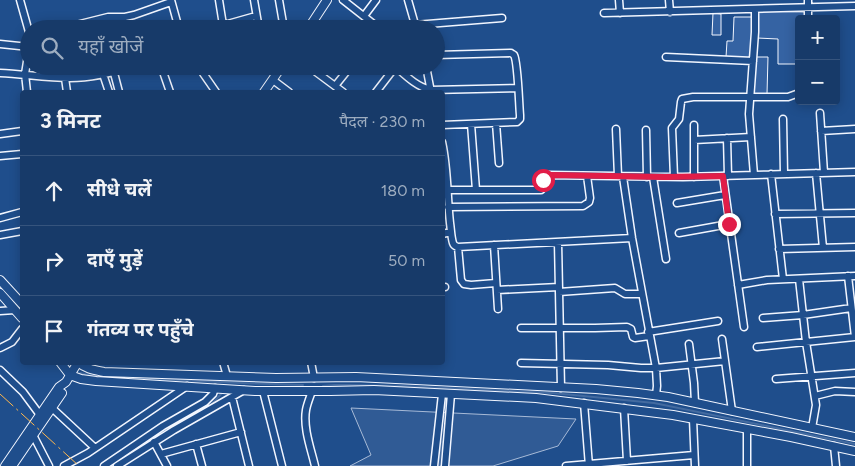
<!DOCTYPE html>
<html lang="hi">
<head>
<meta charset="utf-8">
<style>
  :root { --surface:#173a69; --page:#20416f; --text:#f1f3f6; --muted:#9eadc0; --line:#36547d }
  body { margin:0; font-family:Figtree,"Noto Sans Devanagari",sans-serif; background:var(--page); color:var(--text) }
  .controls { position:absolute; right:15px; top:15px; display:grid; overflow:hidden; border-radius:5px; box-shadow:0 2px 12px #0003 }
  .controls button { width:45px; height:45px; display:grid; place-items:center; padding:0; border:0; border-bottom:1px solid var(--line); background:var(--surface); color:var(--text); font:25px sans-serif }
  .stop { position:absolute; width:15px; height:15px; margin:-11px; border:4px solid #e11d48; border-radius:50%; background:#fff }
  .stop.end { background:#e11d48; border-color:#fff; box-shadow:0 1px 5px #0008 }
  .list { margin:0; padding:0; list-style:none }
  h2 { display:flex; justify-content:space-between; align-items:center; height:65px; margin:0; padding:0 20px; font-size:21px }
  h2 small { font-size:16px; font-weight:400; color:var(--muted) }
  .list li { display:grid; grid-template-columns:32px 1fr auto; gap:15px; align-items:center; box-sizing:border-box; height:70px; padding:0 20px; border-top:1px solid var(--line) }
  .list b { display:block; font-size:19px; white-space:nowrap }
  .list em { font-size:16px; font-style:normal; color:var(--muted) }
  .icon { flex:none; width:28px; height:28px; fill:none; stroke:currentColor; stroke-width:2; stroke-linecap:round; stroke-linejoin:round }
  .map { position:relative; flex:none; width:855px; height:466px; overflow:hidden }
  .search { position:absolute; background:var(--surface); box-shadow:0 2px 12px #0003; left:20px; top:20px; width:425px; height:55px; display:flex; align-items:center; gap:12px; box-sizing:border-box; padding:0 18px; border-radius:28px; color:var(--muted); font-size:19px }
  .panel { position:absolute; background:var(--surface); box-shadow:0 2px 12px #0003; left:20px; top:90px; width:425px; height:275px; border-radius:5px }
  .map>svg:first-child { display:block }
</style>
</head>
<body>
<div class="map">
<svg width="855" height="466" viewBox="0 0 855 466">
  <rect width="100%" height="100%" fill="#1f4e8c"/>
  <path fill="#305b95" stroke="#a8bbd7" d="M351,408L576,419L558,446L493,466H350L371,455Z"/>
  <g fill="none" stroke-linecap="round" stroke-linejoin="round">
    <path stroke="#446ba0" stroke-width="2" d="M0,286L22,311
      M69,362L70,364
      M80,373L93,376L242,383L303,385
      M323,386L334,385H349L402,386L553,393L654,403L855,444
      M188,415L210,406L222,393
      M439,466L442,442"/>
  </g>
  <path fill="#3563a3" stroke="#f2f6ff" d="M758,11L807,12V19H799V64H778V39L757,38Z
    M713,13L721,14V35H712Z
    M734,17H754L752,58L726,57L727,41H733Z
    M755,57H768L767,94H754Z"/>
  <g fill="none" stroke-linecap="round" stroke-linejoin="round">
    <defs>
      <path id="minor" d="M20,0L29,32
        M171,0L179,29
        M219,0L223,25
        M254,0L259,29
        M279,0L284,29
        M343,0L380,29
        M408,0L416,28
        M619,0L620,13
        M669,0L670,12
        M808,0V19
        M604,13L855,6
        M364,16L376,0
        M415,25L502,18
        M60,29L108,17H125L134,15L171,2
        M210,29L256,16
        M0,44L29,47
        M436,55L511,53C512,54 513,54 514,55C518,62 519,105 520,115V119L517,122L442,125
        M666,57L753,61
        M161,66L170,92
        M198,66L216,92
        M271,66L275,76
        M308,66L343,92
        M426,66L431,92
        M396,67C406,76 417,87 431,90L518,88
        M0,73C23,74 46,78 70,78C92,78 113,73 134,66
        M114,73L119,92
        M103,74L109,92
        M65,78L67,92
        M273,80L289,92
        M335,86L351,66
        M27,92L25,74L29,49
        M376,92L396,66
        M820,113L824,173
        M783,119L784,174
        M496,123L499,163
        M471,124L476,190
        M694,125V177
        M616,129L618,176
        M646,130L647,177
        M821,131L855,129
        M0,134L22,131
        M727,138L728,176
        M694,140L751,137
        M442,142C448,169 447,196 450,223C451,229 451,237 453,243C454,246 455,246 458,247L632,238
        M0,156L22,154
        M816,173L823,248
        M771,174L783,279
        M754,175L749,114L755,32V9
        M723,176L744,327
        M623,177L632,238L656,368L657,386L656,395
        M653,177L666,259
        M674,177L672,128L679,119L681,102L682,99L693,97H788L799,93
        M447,190H541L543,188L544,177L548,175L683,177L855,172
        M677,203L725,195
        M448,207L583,206L589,202L590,198L587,176
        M775,214L855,213
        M0,218L22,212
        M679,233L729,224
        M442,234L451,232
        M0,235L22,231
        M558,242L561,388
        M494,245L498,309
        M458,247L461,280L464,284L471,285L496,283
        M779,249L855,247
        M799,279L806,342L816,405L812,428
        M738,285L767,280L855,276
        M442,287H445
        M497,290L559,287
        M559,292L615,288L625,294H641
        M0,311L15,310
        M763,318L803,315L851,308
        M521,328H595L627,327L631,329L633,337L635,338L649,336
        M648,332L718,321
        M722,339L732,411
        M689,344L694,383L695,403
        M757,347L855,337L848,276
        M0,348L12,342L22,329
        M223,362L227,376
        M311,362L314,378
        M521,363L608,365L641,368H656L725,361
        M0,370L23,392L40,415
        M776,379L855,373
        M263,391L282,466
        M312,391C310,397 307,404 306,410C303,428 311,449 315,466
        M815,396L835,391L855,392
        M232,397L249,466
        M584,403L589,466
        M52,408L95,448
        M624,408L627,461
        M693,419L695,466
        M33,435L49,466
        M154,442L167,466
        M196,444L202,466
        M834,446L836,466
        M161,454L241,432
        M64,466L88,453L187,386
        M104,466L163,426L205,402L213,394L215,388
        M117,466L174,430L244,390
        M434,466L442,394
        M445,466L451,394
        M566,466L694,455
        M747,466V430"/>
      <path id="tertiary" d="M308,29L327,0
        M264,92L282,66
        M0,280L22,304
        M0,293L22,318
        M60,362L70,375L81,379L96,381L255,391H330L374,390L536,398L673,415L791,437L855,451
        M78,362C86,369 94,370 104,372L276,378L356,377L596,389L638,393L668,397L855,437
        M5,466L59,387L66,382L78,362
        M12,466L62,393"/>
    </defs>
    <use href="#minor" stroke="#f2f6ff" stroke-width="9"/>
    <use href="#tertiary" stroke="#f2f6ff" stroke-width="10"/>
    <use href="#minor" stroke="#1f4e8c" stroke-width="6"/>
    <use href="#tertiary" stroke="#1f4e8c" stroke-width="8"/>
    <path stroke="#ffb74d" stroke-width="1" stroke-dasharray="18 4 2.5 4" stroke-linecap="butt" d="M0,394L79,466"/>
  </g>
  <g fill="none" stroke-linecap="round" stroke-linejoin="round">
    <path stroke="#e11d48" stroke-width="6" d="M543,180L546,176L552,175L665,177L723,176L729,224"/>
  </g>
</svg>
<div class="controls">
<button>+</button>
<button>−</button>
</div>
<div class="stop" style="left:543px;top:180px"></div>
<div class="stop end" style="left:729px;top:224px"></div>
<div class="search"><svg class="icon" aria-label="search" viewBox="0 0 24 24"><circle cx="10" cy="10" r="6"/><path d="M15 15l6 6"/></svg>यहाँ खोजें</div>
<section class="panel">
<h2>3 मिनट<small>पैदल · 230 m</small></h2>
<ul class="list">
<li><svg class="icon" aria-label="ahead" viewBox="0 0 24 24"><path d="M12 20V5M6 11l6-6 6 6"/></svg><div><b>सीधे चलें</b></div><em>180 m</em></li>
<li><svg class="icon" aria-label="right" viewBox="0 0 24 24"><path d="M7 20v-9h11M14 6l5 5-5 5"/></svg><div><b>दाएँ मुड़ें</b></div><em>50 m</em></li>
<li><svg class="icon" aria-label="arrive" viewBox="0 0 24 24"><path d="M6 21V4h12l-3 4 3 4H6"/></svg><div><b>गंतव्य पर पहुँचे</b></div></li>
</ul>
</section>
</div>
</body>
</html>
